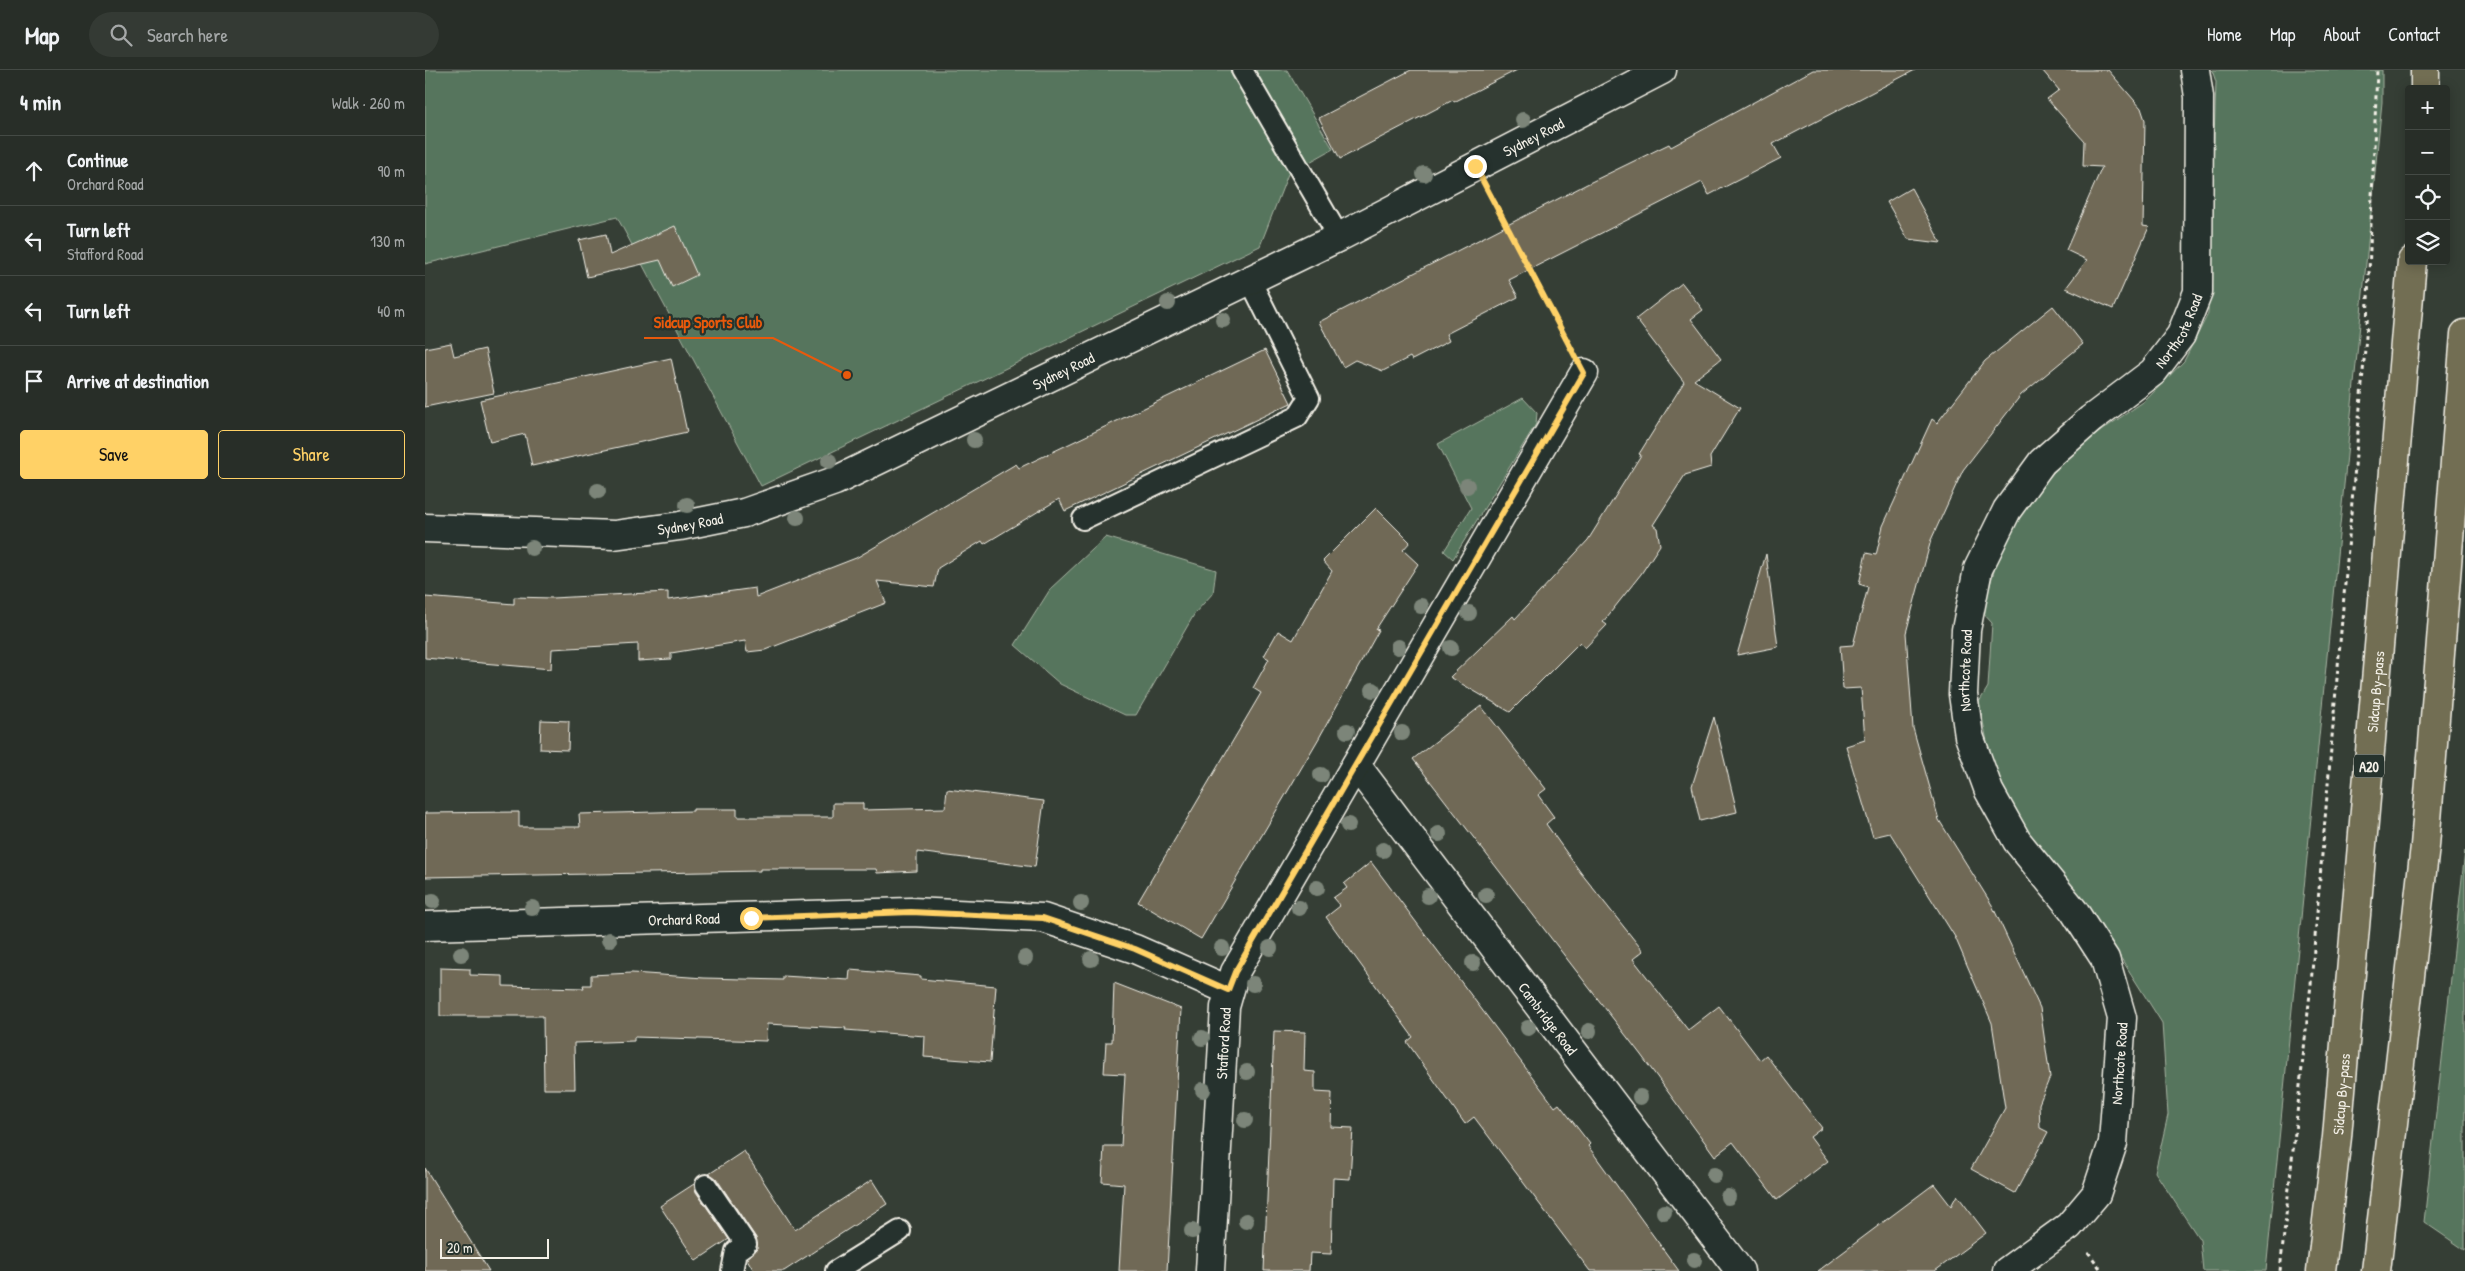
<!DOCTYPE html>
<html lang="en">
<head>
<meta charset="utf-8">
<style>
  :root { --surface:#282e28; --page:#343a34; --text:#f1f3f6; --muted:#a5a8a8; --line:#444a45; --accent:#ffd166 }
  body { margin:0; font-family:"Patrick Hand",sans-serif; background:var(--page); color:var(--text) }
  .controls { position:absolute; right:15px; top:15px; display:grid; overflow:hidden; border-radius:5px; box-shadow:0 2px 12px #0003 }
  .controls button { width:45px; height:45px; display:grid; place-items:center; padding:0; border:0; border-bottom:1px solid var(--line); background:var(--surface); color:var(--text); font:25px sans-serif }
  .scale { position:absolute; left:15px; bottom:12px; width:109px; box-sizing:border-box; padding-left:5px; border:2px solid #f4f1e8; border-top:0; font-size:14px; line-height:18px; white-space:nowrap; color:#f4f1e8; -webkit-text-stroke:4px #26332d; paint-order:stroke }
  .stop { position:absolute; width:15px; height:15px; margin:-11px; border:4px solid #ffd166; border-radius:50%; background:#fff }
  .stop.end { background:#ffd166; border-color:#fff; box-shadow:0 1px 5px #0008 }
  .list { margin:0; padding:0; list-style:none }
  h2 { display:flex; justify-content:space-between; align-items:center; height:65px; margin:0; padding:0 20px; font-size:21px }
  h2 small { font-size:16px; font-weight:400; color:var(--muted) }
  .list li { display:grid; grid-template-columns:32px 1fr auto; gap:15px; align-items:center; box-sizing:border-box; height:70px; padding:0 20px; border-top:1px solid var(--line) }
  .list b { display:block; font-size:19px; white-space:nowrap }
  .list p { margin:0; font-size:16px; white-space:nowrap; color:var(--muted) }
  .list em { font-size:16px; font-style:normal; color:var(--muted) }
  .actions { display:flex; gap:10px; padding:15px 20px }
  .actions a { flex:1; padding:11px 0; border:1px solid var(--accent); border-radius:5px; text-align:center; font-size:18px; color:var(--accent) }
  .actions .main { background:var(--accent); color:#111 }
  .icon { flex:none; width:28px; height:28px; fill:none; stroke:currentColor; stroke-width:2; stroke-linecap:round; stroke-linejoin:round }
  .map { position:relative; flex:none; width:2040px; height:1201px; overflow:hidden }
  header { display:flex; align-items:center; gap:30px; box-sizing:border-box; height:70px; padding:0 25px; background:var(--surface); border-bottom:1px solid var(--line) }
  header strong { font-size:24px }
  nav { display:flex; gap:28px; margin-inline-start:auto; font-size:18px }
  .search { width:350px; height:45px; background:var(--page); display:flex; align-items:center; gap:12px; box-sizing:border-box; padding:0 18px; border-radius:28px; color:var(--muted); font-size:19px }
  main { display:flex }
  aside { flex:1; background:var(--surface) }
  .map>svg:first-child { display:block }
</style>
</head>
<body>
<header>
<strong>Map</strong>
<div class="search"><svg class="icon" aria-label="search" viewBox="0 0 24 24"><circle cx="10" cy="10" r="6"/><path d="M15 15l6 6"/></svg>Search here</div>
<nav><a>Home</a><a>Map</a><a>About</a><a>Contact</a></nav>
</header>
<main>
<aside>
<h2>4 min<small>Walk · 260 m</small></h2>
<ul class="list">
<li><svg class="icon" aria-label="ahead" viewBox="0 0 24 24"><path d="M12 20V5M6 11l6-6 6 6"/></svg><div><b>Continue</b><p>Orchard Road</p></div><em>90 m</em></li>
<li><svg class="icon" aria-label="left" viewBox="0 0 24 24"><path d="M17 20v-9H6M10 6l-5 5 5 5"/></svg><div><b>Turn left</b><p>Stafford Road</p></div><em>130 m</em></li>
<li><svg class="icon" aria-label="left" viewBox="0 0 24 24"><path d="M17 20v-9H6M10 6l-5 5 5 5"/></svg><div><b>Turn left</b></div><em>40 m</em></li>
<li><svg class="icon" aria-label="arrive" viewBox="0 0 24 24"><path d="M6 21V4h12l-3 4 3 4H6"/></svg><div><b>Arrive at destination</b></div></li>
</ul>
<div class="actions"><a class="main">Save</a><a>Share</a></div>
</aside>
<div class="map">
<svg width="2040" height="1201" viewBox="0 0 2040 1201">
  <rect width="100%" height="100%" fill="#353e35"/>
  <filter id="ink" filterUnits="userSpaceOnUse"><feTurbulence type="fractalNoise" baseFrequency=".02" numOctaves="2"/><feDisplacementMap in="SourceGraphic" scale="10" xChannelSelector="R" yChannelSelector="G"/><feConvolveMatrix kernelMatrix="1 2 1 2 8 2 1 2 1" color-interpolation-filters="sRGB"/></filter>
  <g filter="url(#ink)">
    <path fill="#57755d" stroke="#a6b3a2" d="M0,0H862L908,79L863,104L835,176L336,416L192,147L0,194Z
      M1787,0H1957V32L1841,1201H1778L1775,1170L1730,1102L1743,1045L1737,953L1663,836L1593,750L1565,686L1554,632L1563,617L1567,553L1557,542L1574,484L1605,428L1651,378L1721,330L1759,291L1783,244L1791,12Z
      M1098,328L1112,343L1111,354L1028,489L1019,481L1046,438L1013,374Z
      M681,467L791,500L788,523L770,543L711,645H700L635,614L590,575L626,518Z
      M2040,781V1180L1999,1152Z"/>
    <path fill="#6f6957" stroke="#f4f1e8" d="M986,0H1092L1029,32L1028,30L915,89L894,48Z
      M1388,0H1490L1348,74L1356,88L1284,125L1277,112L1084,210L1093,227L1021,264L1024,271L987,290L985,287L958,301L930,290L918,297L894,252L1162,114L1244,74L1246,77Z
      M1617,0H1683L1716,38L1720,50L1718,156L1724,157L1688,239L1641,218L1662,190L1641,180L1677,97L1658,96L1659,71L1622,29L1634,20Z
      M1486,118L1516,173L1483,169L1462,132Z
      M250,156L272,205L247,217L235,190L162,207L154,170L181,164L185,185Z
      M1257,213L1278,240L1266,249L1296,289L1269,310L1315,338L1285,387L1286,397L1260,405L1228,455L1232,458L1235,475L1216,504L1178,552L1182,555L1160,578L1155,572L1085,642L1025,607L1088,546L1090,549L1163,470L1216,385L1214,384L1259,312L1211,249Z
      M1628,236L1658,274L1596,325L1538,400L1506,470L1481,563L1488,658L1514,750L1567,835L1615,938L1625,1007L1614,1034L1615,1058L1623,1062L1590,1123L1546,1099L1580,1038L1567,953L1530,867L1465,763L1448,767L1421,676L1440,670L1436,618L1418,619L1415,576L1428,575L1443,517L1434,514L1441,483L1451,485L1458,456L1507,349L1512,353L1560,291Z
      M26,273L29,286L60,279L69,323L0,337V278Z
      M840,280L866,333L640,441L634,429L559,474L557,471L513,498L509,517L452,511L461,533L340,580L322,582L320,571L246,583V589L213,591V574L127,579L126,599L0,588V527L89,534V527L127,528L243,522V530L330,518L331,527L431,488L591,394L594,398Z
      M246,288L262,362L107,396L100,364L65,372L55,330Z
      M951,438L985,472L978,480L993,494L951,559L954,560L894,668L776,869L713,832L836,623L828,618L844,589L839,586L853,561L868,570L907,501L898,491Z
      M1341,484L1353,577L1312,585Z
      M1056,636L1121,719L1113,725L1129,747L1121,754L1156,803L1218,881L1208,889L1263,960L1294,936L1335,990L1341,985L1397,1058L1385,1067L1403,1091L1352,1130L1308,1072L1290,1086L1216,985L988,689Z
      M1289,647L1312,742L1275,751L1267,716Z
      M116,650L144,651L143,680L115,679Z
      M522,719L619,731L610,797L492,782V801L452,803L451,799H335V801L0,807V743L94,742V757H155L154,744L268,741V739H312V747H408V733H438V740L520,738Z
      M946,792L1130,1037L1134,1034L1165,1074L1163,1076L1254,1201H1165L1049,1047L1040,1054L982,972L988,967L901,847L915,836L908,828L922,818L919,814Z
      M15,898L45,899V905L78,906V916L159,918L158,915H166V905L207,903L279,908L358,910V906L424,910L425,900L496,906V909L571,916L565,992L499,987L500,966L420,960L421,958L342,954L341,971L209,967V971L149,973L150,1019H119L118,946H15Z
      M689,913L756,939L742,1201H694L699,1114L677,1112L679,1076H696L700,1004L679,1003L681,972H687Z
      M849,961L880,962L879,1001L890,1002V1022L907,1023L906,1057L928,1058L925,1109L908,1108L906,1184L885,1183L884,1201H839Z
      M319,1081L370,1160L447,1110L462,1134L359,1201H329L322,1189L332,1179L331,1168L291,1108L284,1104Z
      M0,1098L64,1201H0Z
      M269,1114L271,1122L304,1169L271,1191L235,1136Z
      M1509,1114L1526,1136L1532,1125L1561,1163L1510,1201H1393Z"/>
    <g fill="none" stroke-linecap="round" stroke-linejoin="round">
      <defs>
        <path id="lane" d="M817,0L914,167
          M658,449L872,347L884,328L825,210
          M281,1115L321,1174L311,1181L307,1201
          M411,1201L475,1161"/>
        <g id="street">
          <path id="s1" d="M0,458L189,465L255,456L319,443L410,411L914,167L1237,0"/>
          <path id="s2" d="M931,695L1315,1201"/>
          <path id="s3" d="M0,856L486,842L618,848L710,879L803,920"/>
          <path id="s4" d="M785,1201L800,937L810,902L1159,303"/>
          <path id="s5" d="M1582,1201L1644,1156L1671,1124L1688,1073L1697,948L1680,889L1649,841L1592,771L1564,721L1544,666L1538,624L1541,560L1553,499L1582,440L1617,392L1666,349L1728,302L1756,265L1773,222L1774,27L1770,0"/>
        </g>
        <g id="highway">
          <path d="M2000,19V0"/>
          <path id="s6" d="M1896,1201L1912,1067L1987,191"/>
          <path d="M1951,1201L2000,776L2040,264"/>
        </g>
      </defs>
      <use href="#lane" stroke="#f4f1e8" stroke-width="24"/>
      <use href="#street" stroke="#f4f1e8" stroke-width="31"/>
      <use href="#highway" stroke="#f4f1e8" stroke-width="31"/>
      <path stroke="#f4f1e8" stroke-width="3" stroke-dasharray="4 4" stroke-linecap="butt" d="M1065,124L1145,276
        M1663,1182L1677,1201
        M1855,1201L1886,914L1942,255L1952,0"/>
      <use href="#lane" stroke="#26332d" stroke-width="20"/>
      <use href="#street" stroke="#26332d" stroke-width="28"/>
      <use href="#highway" stroke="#726e52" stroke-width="28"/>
    </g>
    <g fill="#7b8579">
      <circle cx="1098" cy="50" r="8"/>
      <circle cx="999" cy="104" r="8"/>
      <circle cx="743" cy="233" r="8"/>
      <circle cx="798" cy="250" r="8"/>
      <circle cx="549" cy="370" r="8"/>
      <circle cx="404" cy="391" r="8"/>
      <circle cx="1042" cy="416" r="8"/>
      <circle cx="173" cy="421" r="8"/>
      <circle cx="262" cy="435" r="8"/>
      <circle cx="372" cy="448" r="8"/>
      <circle cx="107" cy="478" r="8"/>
      <circle cx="996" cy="536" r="8"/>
      <circle cx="1044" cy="543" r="8"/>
      <circle cx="973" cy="577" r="8"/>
      <circle cx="1026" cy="578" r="8"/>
      <circle cx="948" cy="620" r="8"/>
      <circle cx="922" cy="661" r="8"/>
      <circle cx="977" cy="663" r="8"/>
      <circle cx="896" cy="705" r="8"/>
      <circle cx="923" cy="755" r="8"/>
      <circle cx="1014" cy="764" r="8"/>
      <circle cx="958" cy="780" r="8"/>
      <circle cx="892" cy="818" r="8"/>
      <circle cx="1061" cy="825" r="8"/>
      <circle cx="1003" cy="826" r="8"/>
      <circle cx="8" cy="831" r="8"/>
      <circle cx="656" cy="833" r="8"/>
      <circle cx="107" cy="838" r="8"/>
      <circle cx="874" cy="838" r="8"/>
      <circle cx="184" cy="870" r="8"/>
      <circle cx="797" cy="878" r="8"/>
      <circle cx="845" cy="878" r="8"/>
      <circle cx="36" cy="884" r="8"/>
      <circle cx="600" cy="888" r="8"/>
      <circle cx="666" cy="889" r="8"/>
      <circle cx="1048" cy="893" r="8"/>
      <circle cx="828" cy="914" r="8"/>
      <circle cx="1103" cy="958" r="8"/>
      <circle cx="1164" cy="961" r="8"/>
      <circle cx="777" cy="968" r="8"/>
      <circle cx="822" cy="1002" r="8"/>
      <circle cx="778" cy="1020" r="8"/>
      <circle cx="1215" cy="1027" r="8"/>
      <circle cx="820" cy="1050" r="8"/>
      <circle cx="1289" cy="1105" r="8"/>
      <circle cx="1303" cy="1127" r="8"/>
      <circle cx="1239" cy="1142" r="8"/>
      <circle cx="821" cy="1151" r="8"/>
      <circle cx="767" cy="1161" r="8"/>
      <circle cx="1269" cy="1190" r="8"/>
    </g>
  </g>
  <g fill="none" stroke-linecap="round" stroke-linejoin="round" filter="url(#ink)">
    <path stroke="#ffd166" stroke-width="6" d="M326,848L486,842L618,848L710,879L803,920L810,902L1159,303L1050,96"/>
  </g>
  <g text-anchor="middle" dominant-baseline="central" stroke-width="4.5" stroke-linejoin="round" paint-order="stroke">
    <rect fill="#26332d" stroke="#b6b8b0" stroke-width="1" x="1929" y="684.5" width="30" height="23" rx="4"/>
    <g font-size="14" font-weight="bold" fill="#f4f1e8">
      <text x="1944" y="696">A20</text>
    </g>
    <g font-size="15" fill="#f4f1e8" stroke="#26332d">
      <text stroke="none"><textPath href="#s1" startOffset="1196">Sydney Road</textPath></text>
      <text stroke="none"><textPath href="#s5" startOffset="1108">Northcote Road</textPath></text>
      <text stroke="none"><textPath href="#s1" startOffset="671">Sydney Road</textPath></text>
      <text stroke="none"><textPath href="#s1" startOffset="266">Sydney Road</textPath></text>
      <text stroke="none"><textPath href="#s5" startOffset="688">Northcote Road</textPath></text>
      <text stroke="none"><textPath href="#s6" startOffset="582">Sidcup By-pass</textPath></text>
      <text stroke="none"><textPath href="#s3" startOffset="259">Orchard Road</textPath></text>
      <text stroke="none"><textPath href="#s2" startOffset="318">Cambridge Road</textPath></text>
      <text stroke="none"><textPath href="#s4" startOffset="228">Stafford Road</textPath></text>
      <text stroke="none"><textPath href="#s5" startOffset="252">Northcote Road</textPath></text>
      <text stroke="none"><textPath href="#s6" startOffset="178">Sidcup By-pass</textPath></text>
    </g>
  </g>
  <path fill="none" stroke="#e8590c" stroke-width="2" d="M422 305L348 268H219"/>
  <circle fill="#e8590c" stroke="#26332d" stroke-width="2" cx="422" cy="305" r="5"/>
  <g font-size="16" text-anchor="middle" font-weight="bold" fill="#e8590c" stroke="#26332d" stroke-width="4.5" stroke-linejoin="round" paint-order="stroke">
    <text x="283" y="258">Sidcup Sports Club</text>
  </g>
</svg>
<div class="controls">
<button>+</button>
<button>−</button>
<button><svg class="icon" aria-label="locate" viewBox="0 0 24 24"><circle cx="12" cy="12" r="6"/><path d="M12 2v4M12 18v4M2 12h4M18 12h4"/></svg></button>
<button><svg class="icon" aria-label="layers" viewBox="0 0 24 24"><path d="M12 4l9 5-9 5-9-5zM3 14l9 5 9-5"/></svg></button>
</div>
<div class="scale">20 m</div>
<div class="stop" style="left:326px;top:848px"></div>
<div class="stop end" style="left:1050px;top:96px"></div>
</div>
</main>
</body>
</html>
